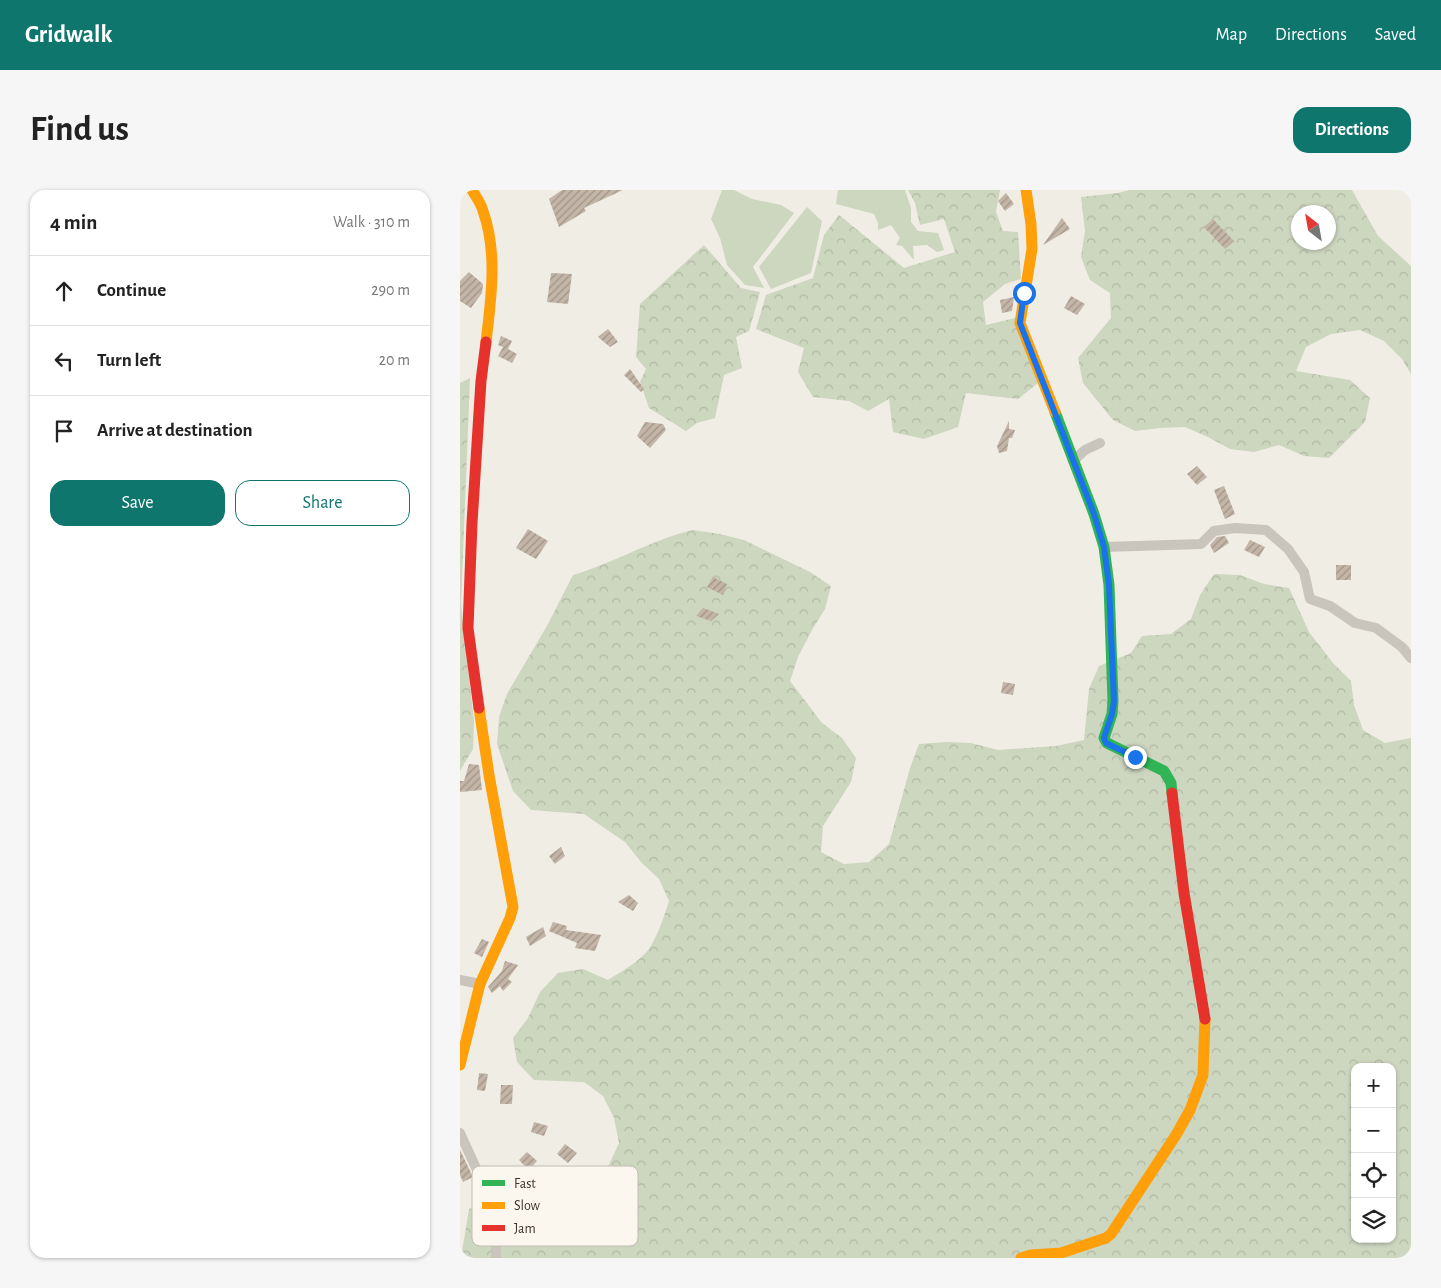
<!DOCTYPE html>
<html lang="en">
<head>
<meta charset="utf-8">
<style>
  :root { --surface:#fff; --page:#f6f6f6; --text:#222; --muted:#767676; --line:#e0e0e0; --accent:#0f766e }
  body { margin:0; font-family:"Alegreya Sans",sans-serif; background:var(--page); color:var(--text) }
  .controls { position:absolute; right:15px; bottom:15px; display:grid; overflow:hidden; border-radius:10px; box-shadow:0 1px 4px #0004 }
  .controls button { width:45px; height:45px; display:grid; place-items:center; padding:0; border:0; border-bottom:1px solid var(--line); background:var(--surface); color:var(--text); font:25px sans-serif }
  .compass { position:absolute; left:831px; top:15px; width:45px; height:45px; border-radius:50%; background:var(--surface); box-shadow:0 1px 4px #0004; rotate:329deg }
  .stop { position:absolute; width:15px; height:15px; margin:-11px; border:4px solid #1a73e8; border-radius:50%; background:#fff }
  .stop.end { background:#1a73e8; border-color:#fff; box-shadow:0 1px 5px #0008 }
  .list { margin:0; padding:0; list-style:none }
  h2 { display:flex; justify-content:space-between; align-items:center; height:65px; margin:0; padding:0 20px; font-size:21px }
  h2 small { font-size:16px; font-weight:400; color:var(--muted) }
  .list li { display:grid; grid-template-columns:32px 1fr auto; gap:15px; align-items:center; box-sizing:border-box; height:70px; padding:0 20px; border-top:1px solid var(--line) }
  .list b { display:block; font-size:19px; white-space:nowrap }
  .list em { font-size:16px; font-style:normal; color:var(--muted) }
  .actions { display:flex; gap:10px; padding:15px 20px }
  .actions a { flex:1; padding:11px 0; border:1px solid var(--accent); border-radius:15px; text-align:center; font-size:18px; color:var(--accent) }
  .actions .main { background:var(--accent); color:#fff }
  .icon { flex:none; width:28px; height:28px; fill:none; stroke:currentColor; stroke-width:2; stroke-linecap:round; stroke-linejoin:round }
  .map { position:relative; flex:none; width:951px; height:1068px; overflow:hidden; border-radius:15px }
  header { display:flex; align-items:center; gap:30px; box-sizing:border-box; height:70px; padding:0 25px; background:var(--accent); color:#fff }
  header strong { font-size:24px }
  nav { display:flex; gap:28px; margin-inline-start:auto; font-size:18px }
  .intro { display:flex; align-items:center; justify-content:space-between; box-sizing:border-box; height:120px; padding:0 30px }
  h1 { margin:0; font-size:35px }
  .button { padding:12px 22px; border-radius:15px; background:var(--accent); color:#fff; font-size:18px; font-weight:700 }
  main { display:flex; gap:30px; padding:0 30px }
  aside { flex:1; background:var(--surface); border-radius:15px; box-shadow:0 1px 4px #0004 }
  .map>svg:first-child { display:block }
</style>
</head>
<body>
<header>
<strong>Gridwalk</strong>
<nav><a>Map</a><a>Directions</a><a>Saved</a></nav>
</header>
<div class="intro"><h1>Find us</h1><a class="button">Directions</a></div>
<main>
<aside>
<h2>4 min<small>Walk · 310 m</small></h2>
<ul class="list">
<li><svg class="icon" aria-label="ahead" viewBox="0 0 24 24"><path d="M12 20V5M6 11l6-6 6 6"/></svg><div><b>Continue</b></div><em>290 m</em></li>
<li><svg class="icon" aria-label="left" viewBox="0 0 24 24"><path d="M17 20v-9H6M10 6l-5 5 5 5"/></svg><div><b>Turn left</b></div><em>20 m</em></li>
<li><svg class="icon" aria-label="arrive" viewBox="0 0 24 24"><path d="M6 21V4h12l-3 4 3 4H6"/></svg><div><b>Arrive at destination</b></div></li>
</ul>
<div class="actions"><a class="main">Save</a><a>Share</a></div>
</aside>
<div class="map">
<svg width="951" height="1068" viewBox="0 0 951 1068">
  <defs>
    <pattern id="forest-crowns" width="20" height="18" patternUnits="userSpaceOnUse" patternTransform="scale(1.25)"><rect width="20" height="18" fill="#cdd6bf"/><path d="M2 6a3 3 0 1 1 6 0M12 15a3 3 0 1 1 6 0" fill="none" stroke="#b1b8a4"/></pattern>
    <pattern id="building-hatch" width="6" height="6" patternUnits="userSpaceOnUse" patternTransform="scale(1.25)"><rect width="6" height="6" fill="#c3b5a7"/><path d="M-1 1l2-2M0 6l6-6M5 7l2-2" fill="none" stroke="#a09488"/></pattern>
  </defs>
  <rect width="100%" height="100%" fill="#f0ede5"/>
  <path fill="#cdd6bf" d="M262,0H274L292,9L321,15L334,23L293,77L304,98L285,95L267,75L260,48L251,29Z
    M378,0H445L451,18V32L458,41L478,43L484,60L477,62L467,55L453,56L454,70L442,56L436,55L440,48L431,35L418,40V33L414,24L376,14Z
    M347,17L362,31L351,83L311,99L299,77Z"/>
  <path fill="url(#forest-crowns)" fill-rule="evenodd" d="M448,0H540L536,22L543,41L558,42L561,89L545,94L523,112L526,135L555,128L578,193L558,209L506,203L498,237L464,249L433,242L429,209L408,221L389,211L353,207L338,182L344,158L296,139L306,105L353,88L364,45L379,25L444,78L495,62L484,29L460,35L455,13Z
    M669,0H892L918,46L951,76V184L942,169L924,151L900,140L871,144L846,157L836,181L890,190L910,208L905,232L869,268L844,266L819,255L794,262L770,259L748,247L725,237L700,238L675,241L653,230L623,193L618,168L651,128L650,103L630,90L621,67L625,41L621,7L658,3ZM838,22H868V52H838Z
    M244,55L281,98L300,102L289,141L276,147L282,178L264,185L255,228L237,233L226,241L189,218L180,192L186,179L176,167L180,114Z
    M10,188L1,414L14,531L13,559L0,581V193Z
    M233,340L260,344L284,350L350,382L371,396L365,419L352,440L338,467L330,491L362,533L382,548L396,568L391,592L363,636L361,662L384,674L409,672L429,654L450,578L459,554L486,552L511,553L538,560L596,556L624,550L629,499L639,476L671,463L682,446L711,444L731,429L740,405L754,384L780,385L804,394L829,398L849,442L873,473L891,491L894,515L903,540L925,553L951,548V1068H1L9,1019L57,1000H70L96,995L148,977L159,953L154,928L143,906L124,892L74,890L57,872L53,848L68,828L80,802L98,783L123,779L148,790C162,781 179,772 189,759C198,745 204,727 209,711L199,689L181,672L165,652L124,624L71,620L53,601L37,554L39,527L47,504L88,434L113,385C154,373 191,350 233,340ZM895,877H932V1049H895Z"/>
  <path fill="url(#building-hatch)" d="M102,0H163L124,18L126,21L99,37L89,9Z
    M546,3L554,14L545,21L538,11Z
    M602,28L610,39L583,55Z
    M753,29L774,51L765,59L744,37Z
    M9,82L23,94L22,103L11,118L0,111V91Z
    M91,83L112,84L108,114L87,112Z
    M611,106L625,114L617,125L604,118Z
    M554,107L552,121L542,123L540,110Z
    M148,139L158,152L150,157L138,147Z
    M41,146L52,151L48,159L57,164L52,173L38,166L43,157L38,155Z
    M170,179L184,199L181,202L164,185Z
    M549,231V239L555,240L552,248H549L547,261L539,263L537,256Z
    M185,232L203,234L206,240L190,258L177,246Z
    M737,276L747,287L737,295L727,284Z
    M764,296L775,324L765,329L754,300Z
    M68,339L88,351L76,369L56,358Z
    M765,346L769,353L754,363L750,355L757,347Z
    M790,350L805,357L799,367L784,360Z
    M876,375H891V390H876Z
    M253,387L267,394L263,405L247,397Z
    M243,418L259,424L251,431L236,426Z
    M543,492L555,494L553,505L541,503Z
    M9,574L19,575L22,600L0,602V591H4Z
    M101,657L105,666L95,674L89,666Z
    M169,705L178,713L173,721L158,712Z
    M93,732L107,736L106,740L141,745L135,761L115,758L117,753L89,741Z
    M83,737L86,746L70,756L66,747Z
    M22,749L29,752L22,767L14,763Z
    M45,771L58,775L48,789L52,792L43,801L40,796L32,803L28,797L42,781Z
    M19,883L28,884L25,901L17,900Z
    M41,895H53L52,914H40Z
    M74,932L88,936L84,946L71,942Z
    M105,954L117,963L108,973L97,964Z
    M0,960L13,987L3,992L0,985Z
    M67,962L77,971L69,980L59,970Z"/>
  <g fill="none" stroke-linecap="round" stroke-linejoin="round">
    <path stroke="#c9c5bd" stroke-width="10" d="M613,271L625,260L640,253
      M644,357L741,354L754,341L775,338L806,340L828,359L844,382L850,409L870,416L895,433L916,438L942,457L951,468
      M0,790L20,794
      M0,943L32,1013L36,1025V1068"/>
    <path stroke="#30b455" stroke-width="11" d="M595,222L634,324L644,357L649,395L653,511L652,524L644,548L647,553L704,581L711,593L712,603"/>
    <path stroke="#ff9f0a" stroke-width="11" d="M12,0C16,7 21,13 23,21C38,63 31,109 26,152
      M566,0L571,34L572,59L560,133L595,222
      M0,875L20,794L50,728L53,717L29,585L19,518
      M561,1068L571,1065L601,1063L646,1048L651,1044L716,945L730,920L743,885L745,829"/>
    <path stroke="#e5322d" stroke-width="11" d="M19,518L8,438L12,333L21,191L26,152
      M712,603L724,703L745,829"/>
  </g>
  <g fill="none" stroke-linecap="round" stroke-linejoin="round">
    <path stroke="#1a73e8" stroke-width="6" d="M564,103L560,133L634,324L644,357L649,395L654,511L652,524L644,548L646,553L675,567"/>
  </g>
  <rect x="12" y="976" width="166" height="80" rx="8" fill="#fbf7ee" stroke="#c1bcb4" stroke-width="1"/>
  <rect x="22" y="990" width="23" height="6" fill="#30b455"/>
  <rect x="22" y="1012" width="23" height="7" fill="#ff9f0a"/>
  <rect x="22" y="1035" width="23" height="6" fill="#e5322d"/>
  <g font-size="14" fill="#3b332b">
    <text x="54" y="998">Fast</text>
    <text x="54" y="1020">Slow</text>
    <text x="54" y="1043">Jam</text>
  </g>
</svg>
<div class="controls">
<button>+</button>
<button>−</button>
<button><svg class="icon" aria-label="locate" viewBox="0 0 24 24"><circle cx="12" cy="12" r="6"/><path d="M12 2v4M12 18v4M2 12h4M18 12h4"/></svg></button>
<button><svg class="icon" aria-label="layers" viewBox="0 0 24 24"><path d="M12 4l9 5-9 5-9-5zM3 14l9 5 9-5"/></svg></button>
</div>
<svg class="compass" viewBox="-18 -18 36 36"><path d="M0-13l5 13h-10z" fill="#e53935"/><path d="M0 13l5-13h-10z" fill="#767676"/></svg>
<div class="stop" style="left:564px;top:103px"></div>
<div class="stop end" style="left:675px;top:567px"></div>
</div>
</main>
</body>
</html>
